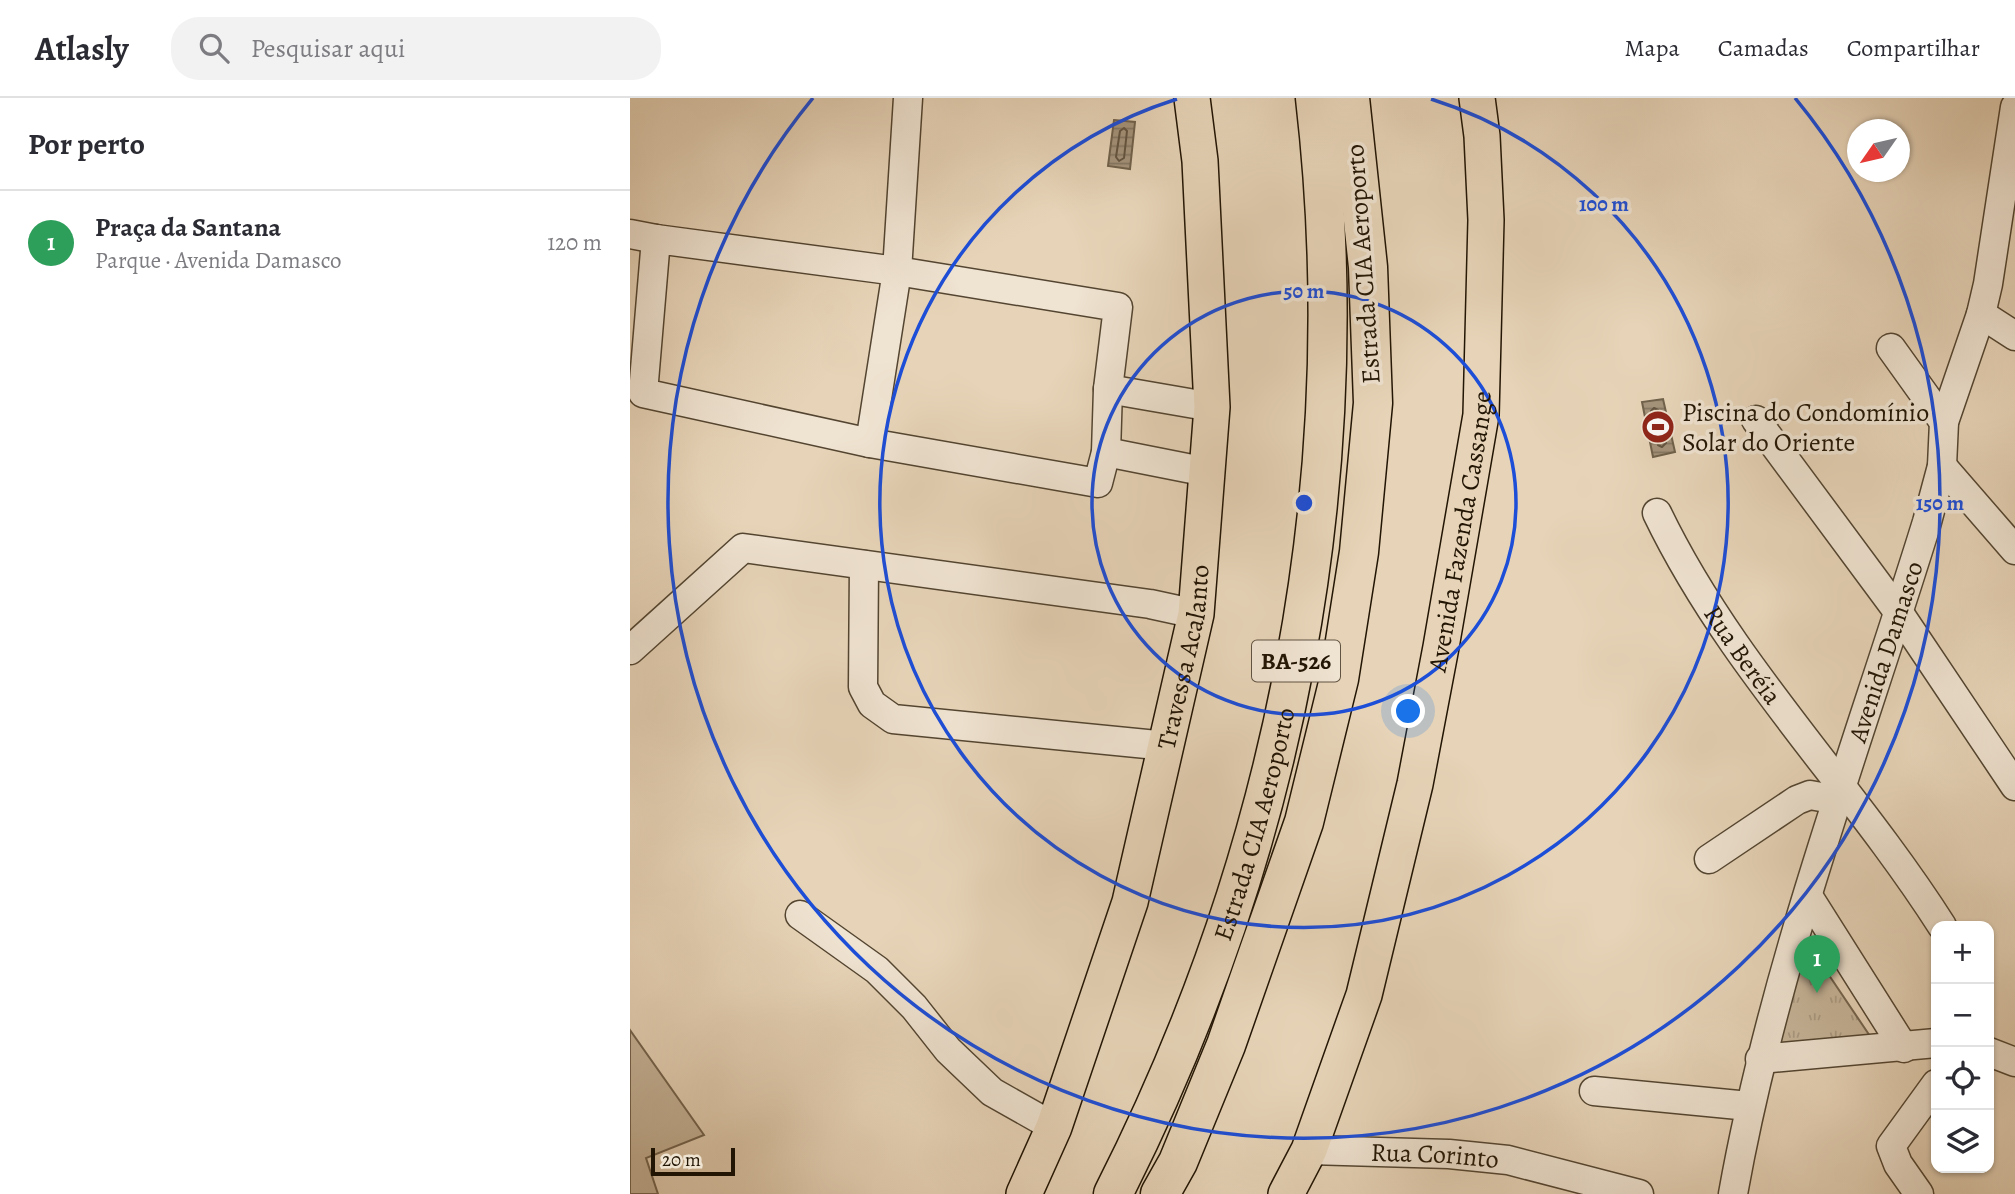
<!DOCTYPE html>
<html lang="pt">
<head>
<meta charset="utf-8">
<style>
  :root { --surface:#fff; --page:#f2f2f3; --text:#2b2b33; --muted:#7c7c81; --line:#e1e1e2; --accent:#111827 }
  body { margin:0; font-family:Alegreya,serif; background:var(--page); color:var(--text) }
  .controls { position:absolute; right:21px; bottom:21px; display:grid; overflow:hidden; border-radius:14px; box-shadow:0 2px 5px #0004 }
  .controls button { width:63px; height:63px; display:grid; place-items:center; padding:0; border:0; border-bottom:2px solid var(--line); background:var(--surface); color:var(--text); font:35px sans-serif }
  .compass { position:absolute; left:1217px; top:21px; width:63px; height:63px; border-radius:50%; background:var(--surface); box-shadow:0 2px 5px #0004; rotate:236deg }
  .scale { position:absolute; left:21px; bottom:18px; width:84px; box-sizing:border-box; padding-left:7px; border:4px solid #221504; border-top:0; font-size:19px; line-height:24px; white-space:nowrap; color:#221504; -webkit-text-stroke:5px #efe3d1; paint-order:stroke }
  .you { position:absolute; left:779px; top:614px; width:24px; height:24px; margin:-18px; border:5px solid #fff; border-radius:50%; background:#1a73e8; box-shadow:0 0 0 10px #1a73e833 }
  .badge { display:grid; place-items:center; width:46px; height:46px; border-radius:50%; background:var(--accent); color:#fff; font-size:23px; font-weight:700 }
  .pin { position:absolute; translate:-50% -58px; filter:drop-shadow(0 2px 4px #0008) }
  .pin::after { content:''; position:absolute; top:37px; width:24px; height:21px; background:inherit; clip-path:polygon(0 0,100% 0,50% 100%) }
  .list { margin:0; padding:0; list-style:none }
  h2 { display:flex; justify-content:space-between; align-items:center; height:91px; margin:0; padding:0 28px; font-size:30px }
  h2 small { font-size:23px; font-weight:400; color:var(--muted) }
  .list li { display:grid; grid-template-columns:46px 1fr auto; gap:21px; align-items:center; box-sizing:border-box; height:105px; padding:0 28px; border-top:2px solid var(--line) }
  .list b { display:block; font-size:26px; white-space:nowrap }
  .list p { margin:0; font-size:23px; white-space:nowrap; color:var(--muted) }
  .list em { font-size:23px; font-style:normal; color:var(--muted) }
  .icon { flex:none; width:38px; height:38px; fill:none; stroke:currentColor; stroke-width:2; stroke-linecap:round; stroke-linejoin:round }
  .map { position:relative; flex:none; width:1385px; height:1096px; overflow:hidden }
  header { display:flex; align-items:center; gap:42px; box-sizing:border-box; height:98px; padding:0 35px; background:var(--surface); border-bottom:2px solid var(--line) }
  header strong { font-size:33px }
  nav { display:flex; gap:38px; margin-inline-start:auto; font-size:24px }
  .search { width:490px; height:63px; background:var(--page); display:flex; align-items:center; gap:18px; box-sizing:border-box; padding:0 24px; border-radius:28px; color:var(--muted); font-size:26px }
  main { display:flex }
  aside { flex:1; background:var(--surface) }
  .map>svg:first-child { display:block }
</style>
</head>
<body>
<header>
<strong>Atlasly</strong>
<div class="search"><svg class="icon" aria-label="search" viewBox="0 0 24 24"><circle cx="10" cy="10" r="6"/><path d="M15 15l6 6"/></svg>Pesquisar aqui</div>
<nav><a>Mapa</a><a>Camadas</a><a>Compartilhar</a></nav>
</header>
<main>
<aside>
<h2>Por perto<small></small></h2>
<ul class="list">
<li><span class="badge" style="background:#2e9e5b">1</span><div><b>Praça da Santana</b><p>Parque · Avenida Damasco</p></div><em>120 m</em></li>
</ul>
</aside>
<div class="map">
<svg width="1385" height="1096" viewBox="0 0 1385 1096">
  <defs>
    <pattern id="grass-tufts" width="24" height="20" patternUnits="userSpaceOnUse" patternTransform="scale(1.75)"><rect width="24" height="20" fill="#c6b499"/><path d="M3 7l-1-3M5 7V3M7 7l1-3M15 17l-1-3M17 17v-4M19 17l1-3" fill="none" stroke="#aa9a82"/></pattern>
    <pattern id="water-rules" width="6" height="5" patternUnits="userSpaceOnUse" patternTransform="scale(1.75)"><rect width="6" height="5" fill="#a4937b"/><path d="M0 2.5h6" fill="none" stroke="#857763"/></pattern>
  </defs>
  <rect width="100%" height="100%" fill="#e7d4b8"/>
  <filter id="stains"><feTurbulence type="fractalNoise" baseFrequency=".00286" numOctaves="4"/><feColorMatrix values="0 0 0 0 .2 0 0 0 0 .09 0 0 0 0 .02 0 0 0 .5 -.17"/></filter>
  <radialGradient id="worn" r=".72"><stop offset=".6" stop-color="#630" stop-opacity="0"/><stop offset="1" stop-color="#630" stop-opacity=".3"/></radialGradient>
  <path fill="url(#grass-tufts)" stroke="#74644e" stroke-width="2" d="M1178,846L1244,944L1146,949Z"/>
  <path fill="#c6b499" stroke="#74644e" stroke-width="2" d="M0,932L74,1037L16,1060L28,1096H0Z"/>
  <path fill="url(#water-rules)" stroke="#70614b" stroke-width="2" d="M484,22L505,24L500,71L478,68Z
    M1033,301L1045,354L1023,359L1012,304Z"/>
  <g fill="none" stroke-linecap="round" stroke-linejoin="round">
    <path stroke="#635440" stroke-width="2" d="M494,30L497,33L494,60L489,63L486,59L490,33Z
      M1024,310L1028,312L1036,345L1032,349L1028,347L1021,313Z"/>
    <defs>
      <g id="minor">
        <path d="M0,136L26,141"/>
        <path d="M26,141L267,173L488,209L478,291L476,354L468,385L240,345L13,295Z"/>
        <path d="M1351,216L1385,238"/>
        <path d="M1261,250L1314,324"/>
        <path d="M478,291L582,309"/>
        <path d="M1126,322L1269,515L1385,688"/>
        <path d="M240,345L267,173L278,0"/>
        <path d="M476,354L577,374"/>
        <path d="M1312,368L1385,452"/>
        <path id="s1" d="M1027,415C1100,567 1222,687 1312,828"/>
        <path d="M234,467L233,589L242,606L263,621L537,648"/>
        <path d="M0,552L113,450L520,506L566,516"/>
        <path d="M1079,761L1167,702L1180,697L1208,702"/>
        <path d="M1178,798L1274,950"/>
        <path d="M170,817L247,872L284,909L318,952L362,994L424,1029"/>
        <path d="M1359,954L1385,964"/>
        <path d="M1130,961L1306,945"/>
        <path d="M964,993L1119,1008"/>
        <path id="s2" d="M679,1052L819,1056L878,1062L1009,1096"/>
        <path id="s3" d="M1103,1096C1144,866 1228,647 1297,424L1312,368L1314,324L1351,216L1358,186L1385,9"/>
        <path d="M1289,1096L1268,1066L1261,1048L1306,986"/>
      </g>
      <g id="major">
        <path id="s4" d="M394,1096L424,1029L500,804L566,516L582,309L570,63L562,0"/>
        <path id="s5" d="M656,1096L679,1052L734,897L785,686L811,549L851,317L856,122L852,38L847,0"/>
      </g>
      <g id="highway">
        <path id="s6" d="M483,1096C656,756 729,379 685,0"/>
        <path d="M530,1096L548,1064L596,947L674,724L709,581L729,454L743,305L738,169L720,0"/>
      </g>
    </defs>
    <use href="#minor" stroke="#534531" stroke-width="31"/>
    <use href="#major" stroke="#221504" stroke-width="38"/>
    <use href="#highway" stroke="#221504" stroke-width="41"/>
    <use href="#minor" stroke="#efe3d1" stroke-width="28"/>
    <use href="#major" stroke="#e7d4b8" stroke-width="35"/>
    <use href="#highway" stroke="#e7d4b8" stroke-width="38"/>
  </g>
  <g fill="none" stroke="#1d4ed8" stroke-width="3.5">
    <circle cx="674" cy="405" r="212"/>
    <path d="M801 1A424 424 0 1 1 547 1"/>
    <path d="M1165 0A636 636 0 1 1 183 0"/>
  </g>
  <defs>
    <symbol id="stadium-disc" viewBox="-11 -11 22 22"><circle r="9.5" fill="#8f2418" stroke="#efe3d1"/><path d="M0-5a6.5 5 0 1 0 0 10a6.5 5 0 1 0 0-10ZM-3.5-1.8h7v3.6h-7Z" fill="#fff"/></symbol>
  </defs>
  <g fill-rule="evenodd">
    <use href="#stadium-disc" x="1009" y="310" width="38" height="38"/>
  </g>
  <g text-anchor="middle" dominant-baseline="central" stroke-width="7" stroke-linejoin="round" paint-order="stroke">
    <rect fill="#efe3d1" stroke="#605342" stroke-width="2" x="622" y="542.5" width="88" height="41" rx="5"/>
    <g font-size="24" font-weight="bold" fill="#221504">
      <text x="666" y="563">BA-526</text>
    </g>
    <g font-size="26" fill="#221504" stroke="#efe3d1">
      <text transform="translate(733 166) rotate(-94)">Estrada CIA Aeroporto</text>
      <text stroke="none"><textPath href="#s5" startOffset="688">Avenida Fazenda Cassange</textPath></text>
      <text stroke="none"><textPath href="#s3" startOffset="564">Avenida Damasco</textPath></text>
      <text stroke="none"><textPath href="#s1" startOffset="166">Rua Beréia</textPath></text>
      <text stroke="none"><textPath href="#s4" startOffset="562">Travessa Acalanto</textPath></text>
      <text stroke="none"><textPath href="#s6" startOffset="397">Estrada CIA Aeroporto</textPath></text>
      <text stroke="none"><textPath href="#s2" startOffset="126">Rua Corinto</textPath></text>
    </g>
    <g font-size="26" fill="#221504" stroke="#efe3d1" text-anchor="start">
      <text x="1052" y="314">Piscina do Condomínio<tspan x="1052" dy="30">Solar do Oriente</tspan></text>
    </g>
  </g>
  <circle cx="674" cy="405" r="10" fill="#1d4ed8" stroke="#efe3d1" stroke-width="3.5"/>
  <g font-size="21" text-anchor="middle" font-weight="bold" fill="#1d4ed8" stroke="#efe3d1" stroke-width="7" stroke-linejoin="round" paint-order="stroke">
    <text x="974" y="113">100 m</text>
    <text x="674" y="200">50 m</text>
    <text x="1310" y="412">150 m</text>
  </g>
  <rect width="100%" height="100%" filter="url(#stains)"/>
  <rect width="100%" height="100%" fill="url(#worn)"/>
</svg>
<div class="controls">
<button>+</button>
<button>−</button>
<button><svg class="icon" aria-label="locate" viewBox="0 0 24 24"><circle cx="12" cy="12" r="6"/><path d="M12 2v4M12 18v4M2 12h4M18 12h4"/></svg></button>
<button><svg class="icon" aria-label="layers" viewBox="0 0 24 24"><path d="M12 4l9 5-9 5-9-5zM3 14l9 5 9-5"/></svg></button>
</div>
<svg class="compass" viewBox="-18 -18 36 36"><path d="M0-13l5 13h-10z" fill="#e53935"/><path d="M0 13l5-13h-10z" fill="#7c7c81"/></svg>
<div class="scale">20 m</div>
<div class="you"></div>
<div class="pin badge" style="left:1187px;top:895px;background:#2e9e5b">1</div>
</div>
</main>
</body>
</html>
